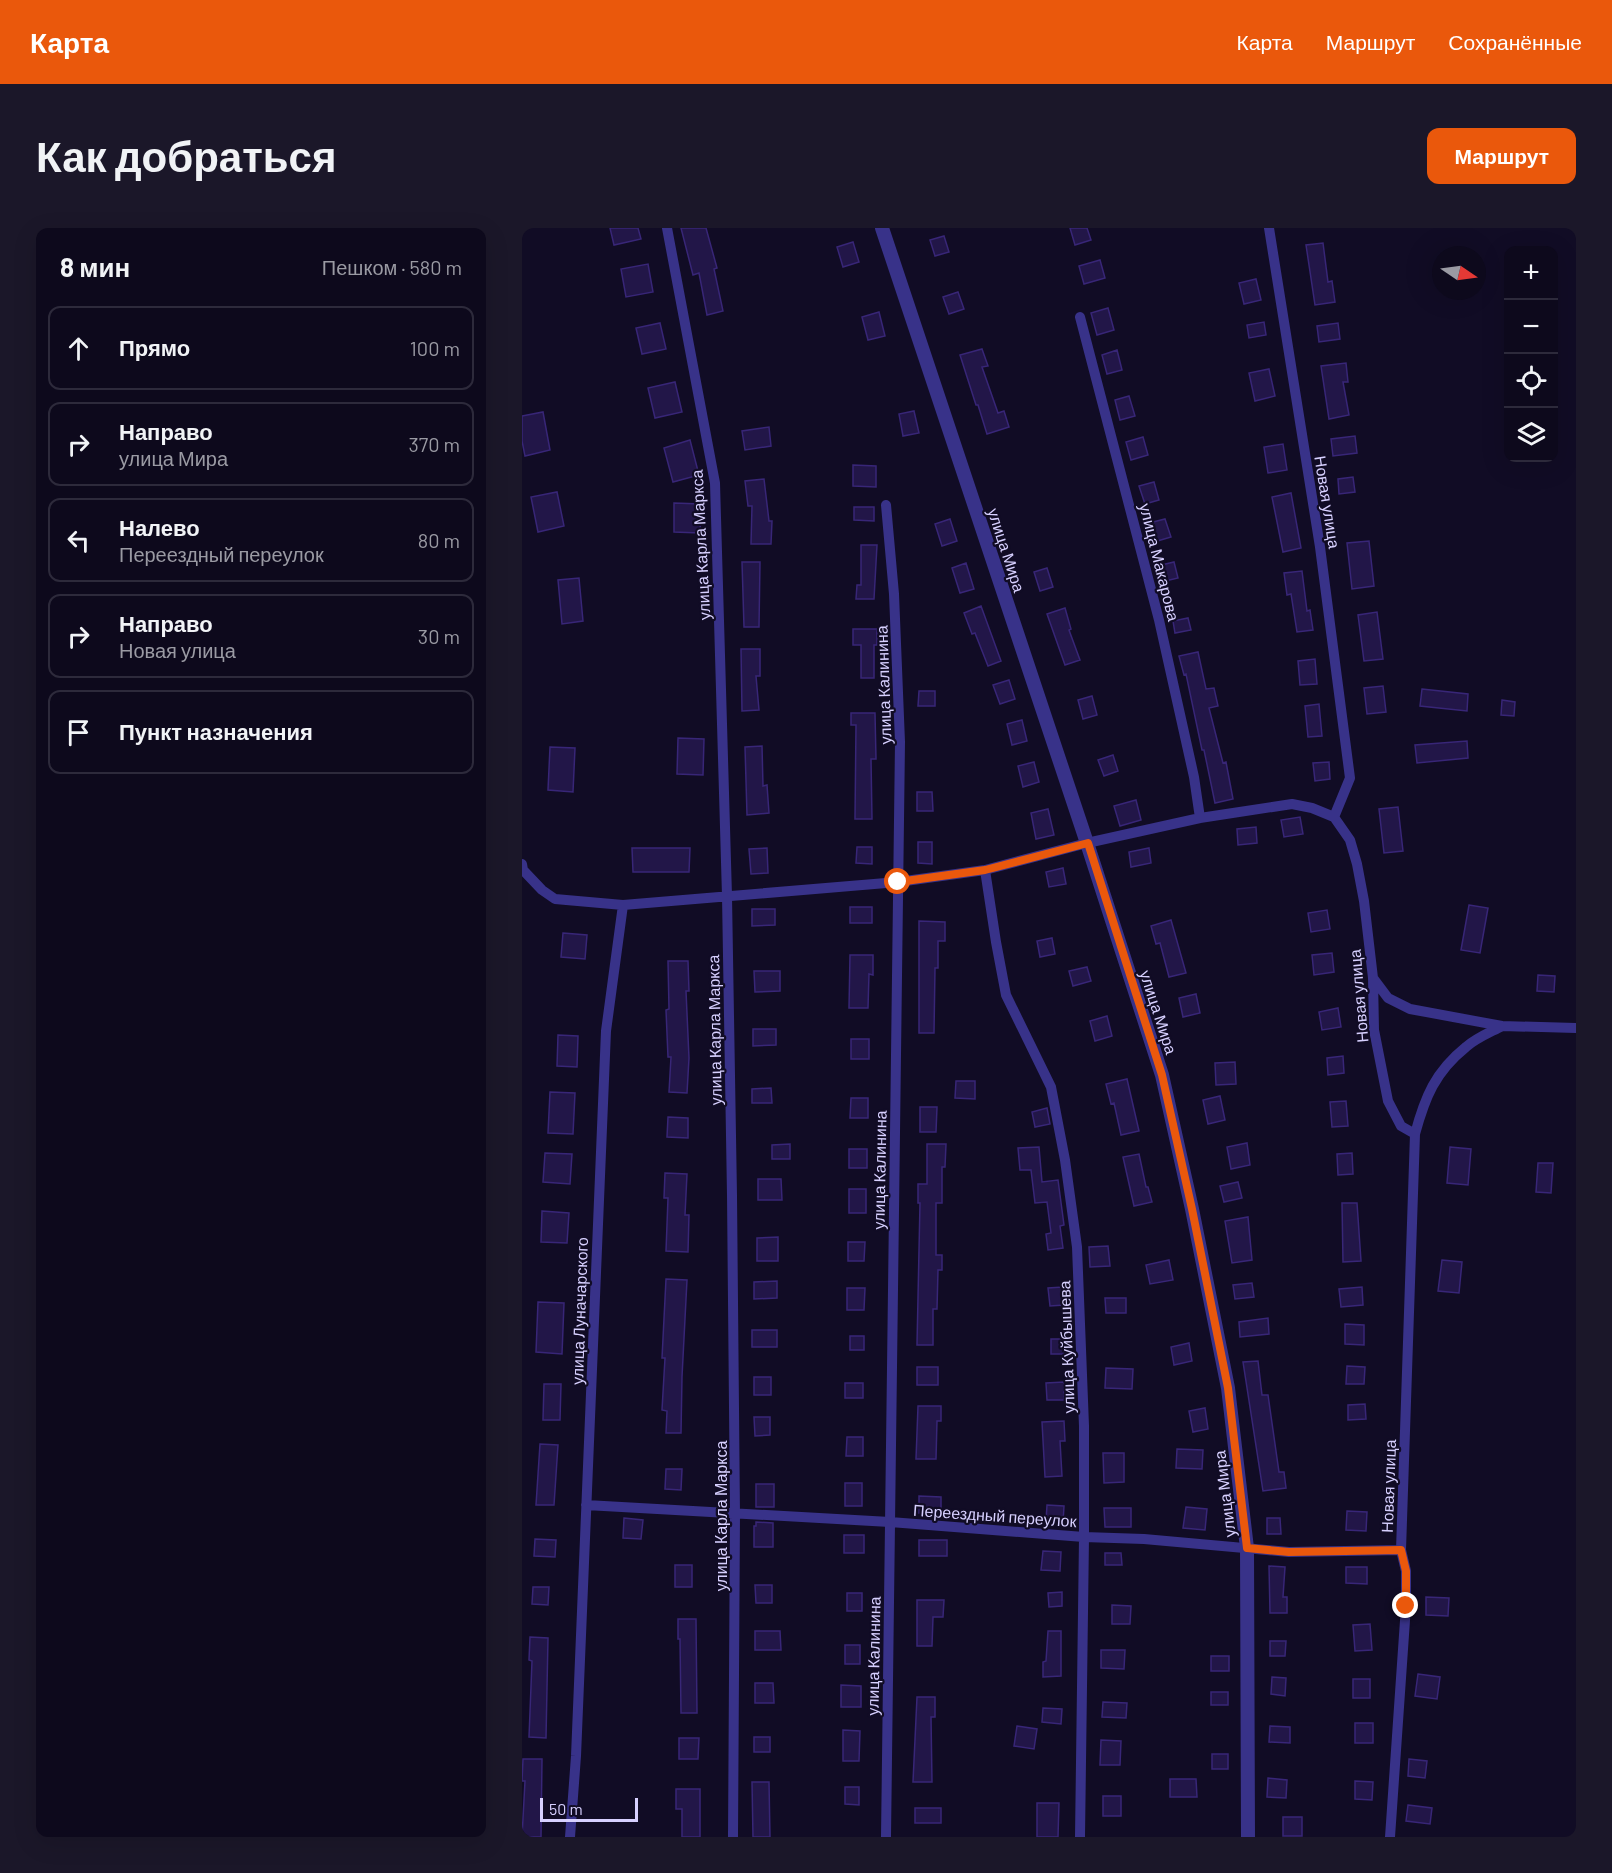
<!DOCTYPE html>
<html lang="ru">
<head>
<meta charset="utf-8">
<style>
  :root { --surface:#0d091c; --page:#1b1729; --text:#f1f3f6; --muted:#9a9aa3; --line:#2d2a3b; --accent:#ea580c }
  body { margin:0; font-family:Barlow,sans-serif; background:var(--page); color:var(--text) }
  .controls { position:absolute; right:18px; top:18px; display:grid; overflow:hidden; border-radius:12px; box-shadow:0 6px 24px #0002 }
  .controls button { width:54px; height:54px; display:grid; place-items:center; padding:0; border:0; border-bottom:2px solid var(--line); background:var(--surface); color:var(--text); font:30px sans-serif }
  .compass { position:absolute; left:910px; top:18px; width:54px; height:54px; border-radius:50%; background:var(--surface); box-shadow:0 6px 24px #0002; rotate:103deg }
  .scale { position:absolute; left:18px; bottom:15px; width:98px; box-sizing:border-box; padding-left:6px; border:3px solid #d7d0ff; border-top:0; font-size:16px; line-height:21px; white-space:nowrap; color:#d7d0ff; -webkit-text-stroke:4px #110c25; paint-order:stroke }
  .stop { position:absolute; width:18px; height:18px; margin:-14px; border:4px solid #ea580c; border-radius:50%; background:#fff }
  .stop.end { background:#ea580c; border-color:#fff; box-shadow:0 2px 6px #0008 }
  .list { margin:0; padding:0; list-style:none }
  h2 { display:flex; justify-content:space-between; align-items:center; height:78px; margin:0; padding:0 24px; font-size:26px }
  h2 small { font-size:20px; font-weight:400; color:var(--muted) }
  .list li { display:grid; grid-template-columns:39px 1fr auto; gap:18px; align-items:center; box-sizing:border-box; height:84px; margin:0 12px 12px; padding:0 12px; border:2px solid var(--line); border-radius:12px }
  .list b { display:block; font-size:22px; white-space:nowrap }
  .list p { margin:0; font-size:20px; white-space:nowrap; color:var(--muted) }
  .list em { font-size:20px; font-style:normal; color:var(--muted) }
  .icon { flex:none; width:33px; height:33px; fill:none; stroke:currentColor; stroke-width:2; stroke-linecap:round; stroke-linejoin:round }
  .map { position:relative; flex:none; width:1054px; height:1609px; overflow:hidden; border-radius:12px }
  header { display:flex; align-items:center; gap:36px; box-sizing:border-box; height:84px; padding:0 30px; background:var(--accent); color:#fff }
  header strong { font-size:28px }
  nav { display:flex; gap:33px; margin-inline-start:auto; font-size:21px }
  .intro { display:flex; align-items:center; justify-content:space-between; box-sizing:border-box; height:144px; padding:0 36px }
  h1 { margin:0; font-size:42px }
  .button { padding:15px 27px; border-radius:12px; background:var(--accent); color:#fff; font-size:21px; font-weight:700 }
  main { display:flex; gap:36px; padding:0 36px }
  aside { flex:1; background:var(--surface); border-radius:12px; box-shadow:0 6px 24px #0002 }
  .map>svg:first-child { display:block }
</style>
</head>
<body>
<header>
<strong>Карта</strong>
<nav><a>Карта</a><a>Маршрут</a><a>Сохранённые</a></nav>
</header>
<div class="intro"><h1>Как добраться</h1><a class="button">Маршрут</a></div>
<main>
<aside>
<h2>8 мин<small>Пешком · 580 m</small></h2>
<ul class="list">
<li><svg class="icon" aria-label="ahead" viewBox="0 0 24 24"><path d="M12 20V5M6 11l6-6 6 6"/></svg><div><b>Прямо</b></div><em>100 m</em></li>
<li><svg class="icon" aria-label="right" viewBox="0 0 24 24"><path d="M7 20v-9h11M14 6l5 5-5 5"/></svg><div><b>Направо</b><p>улица Мира</p></div><em>370 m</em></li>
<li><svg class="icon" aria-label="left" viewBox="0 0 24 24"><path d="M17 20v-9H6M10 6l-5 5 5 5"/></svg><div><b>Налево</b><p>Переездный переулок</p></div><em>80 m</em></li>
<li><svg class="icon" aria-label="right" viewBox="0 0 24 24"><path d="M7 20v-9h11M14 6l5 5-5 5"/></svg><div><b>Направо</b><p>Новая улица</p></div><em>30 m</em></li>
<li><svg class="icon" aria-label="arrive" viewBox="0 0 24 24"><path d="M6 21V4h12l-3 4 3 4H6"/></svg><div><b>Пункт назначения</b></div></li>
</ul>
</aside>
<div class="map">
<svg width="1054" height="1609" viewBox="0 0 1054 1609">
  <rect width="100%" height="100%" fill="#110c25"/>
  <path fill="#221648" stroke="#382677" stroke-width="1.5" d="M88,0H116L119,11L92,17Z
    M159,0H184L195,40L192,41L201,83L185,87L177,45L171,47Z
    M548,0H565L569,12L553,17Z
    M422,8L427,24L413,28L408,12Z
    M331,14L337,34L321,39L315,19Z
    M801,15L806,54L810,53L813,74L793,77L784,17Z
    M578,32L583,50L562,56L557,38Z
    M126,36L131,64L104,69L99,41Z
    M734,51L739,72L722,76L717,55Z
    M436,64L442,81L427,86L421,69Z
    M586,80L592,102L575,107L569,85Z
    M357,84L363,108L346,112L340,89Z
    M742,94L744,107L727,110L725,97Z
    M138,95L144,121L120,126L114,100Z
    M816,95L818,111L797,114L795,98Z
    M460,121L466,138L460,139L476,185L482,183L487,199L465,206L456,177H454L438,127Z
    M595,122L600,142L585,146L580,127Z
    M824,135L826,154H821L827,187L807,191L799,138Z
    M747,141L753,168L733,173L727,145Z
    M153,154L160,184L133,190L126,160Z
    M607,168L613,188L598,192L593,172Z
    M392,183L397,205L381,208L377,186Z
    M21,184L28,222L3,228L0,213V188Z
    M247,199L249,218L223,222L220,203Z
    M833,208L835,225L811,228L809,211Z
    M621,209L626,227L609,232L604,214Z
    M168,212L177,247L151,254L142,220Z
    M761,216L765,242L746,245L742,219Z
    M331,237L354,238V259L331,258Z
    M831,249L833,264L817,266L816,251Z
    M242,251L247,293H250L249,316H229L230,278H226L223,253Z
    M632,254L637,272L623,276L617,258Z
    M35,264L42,298L16,304L9,269Z
    M769,265L779,320L761,324L750,269Z
    M152,275L179,276L178,305L152,304Z
    M332,279H352V293L332,292Z
    M428,291L435,313L420,318L413,296Z
    M643,291L649,309L632,314L627,295Z
    M847,313L852,358L830,361L825,315Z
    M339,317H355L352,371H334L335,357H339Z
    M220,334H238L237,399H222Z
    M652,334L656,350L639,354L635,338Z
    M444,335L452,361L438,365L430,340Z
    M525,340L531,359L518,363L512,344Z
    M780,343L785,383L788,382L791,402L775,404L769,366L765,367L762,345Z
    M57,350L61,393L40,396L36,352Z
    M459,378L479,433L466,438L453,405L450,406L442,385Z
    M543,380L549,401L547,402L558,432L543,437L525,386Z
    M855,384L861,431L842,433L836,387Z
    M666,390L669,402L653,405L651,393Z
    M331,401H355V417H352V450H339V417H331Z
    M219,421H238V448H234L237,482L220,483Z
    M676,424L684,461L692,460L696,478L687,480L701,535L704,534L711,571L693,575L682,522H680L664,446L662,447L657,428Z
    M793,431L795,456L778,457L776,433Z
    M487,452L493,471L478,476L471,457Z
    M861,458L864,484L845,486L842,460Z
    M900,461L946,466L945,483L898,478Z
    M397,463H413V478H396Z
    M570,468L575,487L561,491L556,472Z
    M980,472L993,474L992,488L979,487Z
    M797,476L800,508L786,509L783,478Z
    M329,485H353L354,531H349L350,591H333L334,497H329Z
    M500,492L505,513L490,517L485,496Z
    M156,510L182,511L181,547L155,546Z
    M945,513L946,530L895,535L893,517Z
    M240,518L241,558L245,557L247,585L225,587L223,519Z
    M28,519L53,520L51,564L26,562Z
    M591,527L596,543L582,548L576,532Z
    M512,534L517,554L501,559L496,538Z
    M807,534L808,551L793,553L791,535Z
    M395,564H410L411,583H395Z
    M614,572L619,592L598,598L592,578Z
    M876,579L881,623L862,625L857,581Z
    M526,581L532,607L514,611L509,585Z
    M778,589L781,606L762,609L759,592Z
    M734,599L735,615L716,617L715,601Z
    M396,614H410V636L396,635Z
    M335,619H350V636L334,635Z
    M110,620H168L167,644H111Z
    M245,620L246,645L229,646L227,621Z
    M627,620L629,635L609,639L607,624Z
    M541,640L544,656L527,659L524,644Z
    M947,677L966,680L958,725L939,722Z
    M328,679H350V695H328Z
    M230,681H253V697L230,698Z
    M805,682L808,701L789,704L786,685Z
    M649,692L664,745L647,749L638,715L634,716L629,698Z
    M397,693L423,694V713H416V740H413L412,805H397Z
    M41,705L65,707L63,731L39,729Z
    M530,710L533,726L518,729L515,713Z
    M810,725L812,744L792,747L790,727Z
    M328,727H351V747L347,746L346,780H327Z
    M146,733H166L167,763H164L167,830L165,865L147,864L149,829H146L144,782L147,781Z
    M565,739L569,753L551,758L547,743Z
    M232,743H258V763L233,764Z
    M1016,747L1033,748L1032,764L1015,763Z
    M674,766L678,785L661,789L657,770Z
    M816,780L819,799L800,802L797,784Z
    M585,788L590,808L573,813L568,793Z
    M231,801H254V817L231,818Z
    M36,807L56,808L55,839L35,838Z
    M329,811H347V831H329Z
    M821,828L822,845L806,847L805,830Z
    M713,834L714,856L694,857L693,835Z
    M605,851L617,903L599,907L592,875L589,876L584,856Z
    M434,853H453V871L433,870Z
    M249,860L250,875H230V861Z
    M28,864L53,865L51,906L26,905Z
    M698,868L703,892L686,896L681,872Z
    M329,870H346V890H328Z
    M824,873L826,898L810,899L808,874Z
    M398,879H415L414,904H398Z
    M525,880L528,896L513,899L510,884Z
    M146,889L166,890V910L145,909Z
    M725,915L728,937L709,941L705,919Z
    M268,916V931H250V917Z
    M405,916H424L423,939H420V975H414V1027H420V1042H416L415,1081H411V1117H395L398,975H396V956H405Z
    M517,919L520,954L536,952L542,997L538,998L541,1020L526,1022L524,1006L529,1005L525,974L513,975L509,942H498L496,920Z
    M928,919L949,921L946,957L925,955Z
    M327,921H345V940H327Z
    M23,925L50,926L48,956L21,954Z
    M830,925L831,946L816,947L815,926Z
    M617,926L624,959H626L630,974L612,978L601,929Z
    M1016,935H1031L1029,965L1014,964Z
    M143,945L165,946L163,987H167L166,1024L144,1023L146,970H142Z
    M236,951H259L260,972H236Z
    M716,954L720,970L702,974L698,958Z
    M327,961H344V985H327Z
    M820,975H835L839,1033L821,1034Z
    M20,983L47,985L45,1015L19,1014Z
    M726,989L730,1032L710,1035L703,993Z
    M256,1009V1033H235V1010Z
    M326,1014H343L342,1033H326Z
    M586,1018L588,1038L568,1039L567,1019Z
    M647,1032L651,1052L628,1056L624,1037Z
    M920,1032L940,1034L937,1065L916,1063Z
    M144,1051L165,1052L160,1149L159,1205H144L145,1183L140,1182L143,1130H140Z
    M255,1053V1070L232,1071V1054Z
    M730,1055L732,1069L713,1071L711,1057Z
    M541,1059L542,1077L528,1078L526,1060Z
    M840,1059L841,1077L819,1079L817,1061Z
    M325,1060H343L342,1082H325Z
    M583,1070H604V1085H584Z
    M16,1074L42,1075L40,1126L14,1124Z
    M746,1090L747,1106L718,1109L717,1094Z
    M823,1096L842,1097V1117L823,1116Z
    M230,1102H255V1119H230Z
    M328,1108H342V1122H328Z
    M529,1111H541L542,1126H529Z
    M667,1115L670,1133L652,1137L649,1119Z
    M736,1133L740,1167H746L757,1244H762L764,1260L741,1263L721,1134Z
    M825,1138L843,1139L842,1156H824Z
    M395,1139H416V1157H395Z
    M584,1140L611,1141L610,1161L583,1160Z
    M232,1149H249V1167H232Z
    M542,1154V1172H525L524,1155Z
    M323,1155H341V1170H323Z
    M22,1156H39L38,1192H21Z
    M843,1176L844,1191L826,1192V1177Z
    M396,1178H419V1193H415L414,1231H394Z
    M683,1180L686,1201L671,1204L667,1183Z
    M232,1189H248V1207L233,1208Z
    M542,1193L543,1213H538L540,1248L523,1249L520,1194Z
    M325,1209H341V1228H324Z
    M18,1216L36,1217L32,1277H14Z
    M655,1221L681,1222L680,1241L654,1240Z
    M581,1225H602V1254L582,1255Z
    M144,1241H160L159,1262L143,1261Z
    M323,1255H340V1278H323Z
    M234,1256H252V1279H234Z
    M397,1268L419,1269V1285H397Z
    M525,1277L542,1278L541,1295L524,1293Z
    M664,1279L685,1281L683,1302L661,1300Z
    M582,1280H609V1299H583Z
    M825,1283L845,1284L844,1303L824,1302Z
    M102,1290L121,1292L119,1311L101,1310Z
    M745,1290H758L759,1306H745Z
    M234,1294L251,1295V1319H232V1298H234Z
    M322,1307H342V1325H322Z
    M13,1311L34,1312L33,1329L12,1328Z
    M397,1312H425V1328H397Z
    M521,1323L539,1324L538,1343L519,1342Z
    M583,1325H599L600,1337H583Z
    M153,1337H170V1359H153Z
    M747,1338L763,1339L761,1369H765V1385H748Z
    M824,1339H845V1356L824,1355Z
    M233,1357H250V1375H234Z
    M11,1359H27L26,1377L10,1376Z
    M540,1364V1378L527,1379L526,1365Z
    M325,1365H340V1383H325Z
    M904,1369L927,1370L926,1388L904,1387Z
    M395,1372H422L421,1389H411L410,1418H395Z
    M590,1377L609,1378L608,1396H590Z
    M156,1391H174L175,1485H159L158,1411H156Z
    M848,1396L850,1422L833,1423L831,1397Z
    M233,1403H258L259,1422H233Z
    M526,1403H539V1448L521,1449V1434L524,1433Z
    M8,1409L26,1410L24,1510L7,1509L10,1433L7,1432Z
    M748,1413H764L763,1428H748Z
    M323,1417H338V1436H323Z
    M579,1422H603L602,1441L579,1440Z
    M689,1428H707V1443H689Z
    M896,1446L918,1449L915,1471L893,1468Z
    M750,1449L764,1450L763,1468L749,1466Z
    M831,1451H848V1470H831Z
    M233,1455H251L252,1475H233Z
    M319,1457L339,1458V1479H319Z
    M689,1464H706V1477H689Z
    M395,1469H413V1489H409L410,1554H391Z
    M581,1474L605,1475L604,1490L580,1489Z
    M521,1480L540,1481L539,1496L520,1494Z
    M833,1495H851V1515H833Z
    M495,1498L515,1501L512,1521L492,1518Z
    M748,1498L768,1499V1515L747,1514Z
    M321,1502L338,1503L337,1533H321Z
    M232,1509H248V1524H232Z
    M157,1510H177L176,1531H157Z
    M579,1512L599,1513L598,1537H578Z
    M690,1526H706V1541H690Z
    M1,1531H20L19,1609H0L3,1553H0Z
    M887,1531L905,1533L903,1550L886,1548Z
    M746,1550L765,1552L764,1570L745,1569Z
    M648,1551H674L675,1569H648Z
    M833,1553L851,1554L850,1572L833,1571Z
    M230,1554H247L248,1609H231Z
    M323,1559H337V1577L323,1576Z
    M154,1561H178V1609H160V1581H154Z
    M581,1568H599V1588H581Z
    M515,1575H537L536,1609H515Z
    M886,1577L910,1580L908,1596L884,1593Z
    M393,1580H419V1595H393Z
    M761,1589H780V1608H761Z"/>
  <g fill="none" stroke-linecap="round" stroke-linejoin="round">
    <path stroke="#383289" stroke-width="10" d="M145,0L193,255L205,668L210,967L213,1286L211,1609
      M747,0L798,319L828,550L812,589
      M558,89L637,392L672,549L678,590
      M0,636L1,642L20,662L33,671L101,677L376,654L463,642L565,615L678,590L770,576L790,580L812,589L828,612L835,636L842,673L851,750L852,802L866,873L879,898L893,906L879,1322L884,1343V1378L868,1609
      M463,642L474,714L484,767L529,859L543,932L555,1019L562,1198V1309L558,1609
      M851,750L866,770L888,781L980,798L1054,800
      M893,906C903,869 913,844 944,819C954,810 969,804 980,798
      M64,1277L368,1294L562,1309L622,1311L767,1324L879,1322
      M48,1609L54,1528L84,803L101,677
      M364,1609L378,514L372,366L364,277"/>
    <path stroke="#383289" stroke-width="14" d="M360,0L565,615L640,847L670,981L706,1160L725,1320L726,1609"/>
  </g>
  <g fill="none" stroke-linecap="round" stroke-linejoin="round">
    <path stroke="#ea580c" stroke-width="8" d="M376,654L463,642L566,615L640,847L670,981L706,1160L725,1320L767,1324L879,1322L884,1343V1378"/>
  </g>
  <g text-anchor="middle" dominant-baseline="central" stroke-width="4.5" stroke-linejoin="round" paint-order="stroke">
    <g font-size="16" fill="#d7d0ff" stroke="#110c25">
      <text transform="translate(806 274) rotate(81)">Новая улица</text>
      <text transform="translate(178 317) rotate(-93)">улица Карла Маркса</text>
      <text transform="translate(485 322) rotate(72)">улица Мира</text>
      <text transform="translate(638 334) rotate(76)">улица Макарова</text>
      <text transform="translate(361 457) rotate(-92)">улица Калинина</text>
      <text transform="translate(836 768) rotate(-95)">Новая улица</text>
      <text transform="translate(637 784) rotate(72)">улица Мира</text>
      <text transform="translate(192 802) rotate(-91)">улица Карла Маркса</text>
      <text transform="translate(357 942) rotate(-89)">улица Калинина</text>
      <text transform="translate(57 1083) rotate(-88)">улица Луначарского</text>
      <text transform="translate(544 1119) rotate(-92)">улица Куйбышева</text>
      <text transform="translate(866 1258) rotate(-88)">Новая улица</text>
      <text transform="translate(702 1266) rotate(-97)">улица Мира</text>
      <text transform="translate(473 1287) rotate(4)">Переездный переулок</text>
      <text transform="translate(198 1288) rotate(-90)">улица Карла Маркса</text>
      <text transform="translate(351 1428) rotate(-89)">улица Калинина</text>
    </g>
  </g>
</svg>
<div class="controls">
<button>+</button>
<button>−</button>
<button><svg class="icon" aria-label="locate" viewBox="0 0 24 24"><circle cx="12" cy="12" r="6"/><path d="M12 2v4M12 18v4M2 12h4M18 12h4"/></svg></button>
<button><svg class="icon" aria-label="layers" viewBox="0 0 24 24"><path d="M12 4l9 5-9 5-9-5zM3 14l9 5 9-5"/></svg></button>
</div>
<svg class="compass" viewBox="-18 -18 36 36"><path d="M0-13l5 13h-10z" fill="#e53935"/><path d="M0 13l5-13h-10z" fill="#9a9aa3"/></svg>
<div class="scale">50 m</div>
<div class="stop" style="left:376px;top:654px"></div>
<div class="stop end" style="left:884px;top:1378px"></div>
</div>
</main>
</body>
</html>
